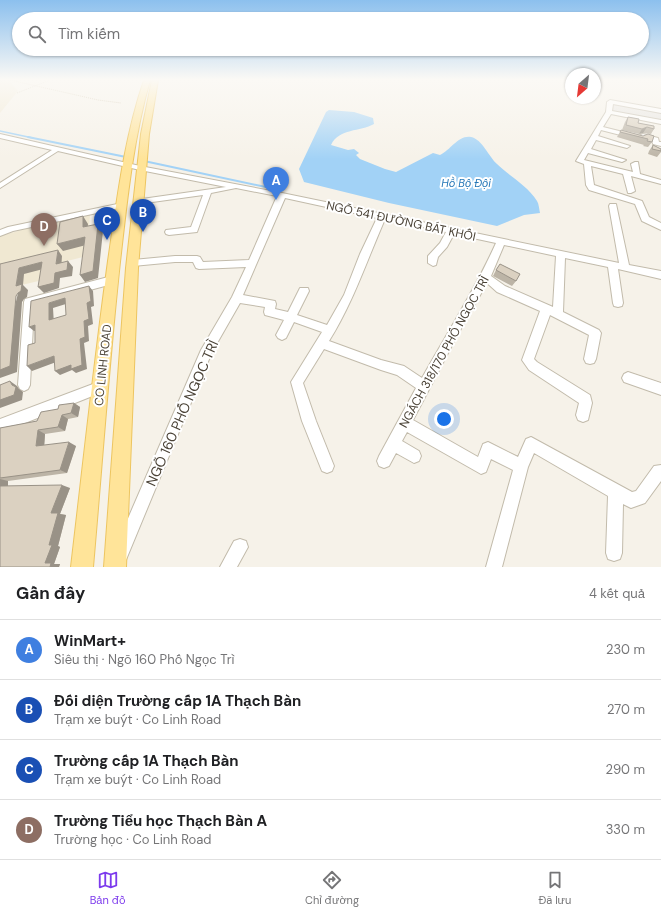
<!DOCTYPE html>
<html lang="vi">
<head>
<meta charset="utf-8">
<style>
  :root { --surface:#fff; --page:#f2f2f2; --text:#202124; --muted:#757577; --line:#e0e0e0; --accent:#7c3aed }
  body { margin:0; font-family:"DM Sans",sans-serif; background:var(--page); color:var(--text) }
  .compass { position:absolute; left:565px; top:68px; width:36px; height:36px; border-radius:50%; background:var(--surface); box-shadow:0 1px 3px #0004; rotate:208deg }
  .you { position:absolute; left:444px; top:419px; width:14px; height:14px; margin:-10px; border:3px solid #fff; border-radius:50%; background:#1a73e8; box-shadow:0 0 0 6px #1a73e833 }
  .badge { display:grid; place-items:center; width:26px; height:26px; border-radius:50%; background:var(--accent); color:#fff; font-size:13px; font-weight:700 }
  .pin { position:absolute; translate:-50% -33px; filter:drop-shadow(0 1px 2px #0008) }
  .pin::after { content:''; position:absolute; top:21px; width:14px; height:12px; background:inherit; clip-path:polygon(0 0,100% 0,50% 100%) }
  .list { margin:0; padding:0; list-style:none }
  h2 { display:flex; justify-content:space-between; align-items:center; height:52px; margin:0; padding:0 16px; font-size:17px }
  h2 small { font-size:13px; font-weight:400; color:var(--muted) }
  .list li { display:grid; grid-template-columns:26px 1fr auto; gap:12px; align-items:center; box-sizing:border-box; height:60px; padding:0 16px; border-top:1px solid var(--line) }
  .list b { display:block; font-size:15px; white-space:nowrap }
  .list p { margin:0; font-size:13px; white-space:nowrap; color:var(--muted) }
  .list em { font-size:13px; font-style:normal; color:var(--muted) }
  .icon { flex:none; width:22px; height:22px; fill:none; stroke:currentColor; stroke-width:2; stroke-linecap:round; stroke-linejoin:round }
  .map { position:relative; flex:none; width:661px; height:567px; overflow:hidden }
  .search { position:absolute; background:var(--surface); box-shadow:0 1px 3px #0004; left:12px; right:12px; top:12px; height:44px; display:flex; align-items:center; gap:10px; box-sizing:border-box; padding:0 14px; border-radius:22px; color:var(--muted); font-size:15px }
  .sheet { height:292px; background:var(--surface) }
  nav { display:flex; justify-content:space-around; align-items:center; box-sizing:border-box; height:56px; border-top:1px solid var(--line); background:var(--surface); font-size:11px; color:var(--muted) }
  nav a { display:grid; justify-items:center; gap:2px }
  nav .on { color:var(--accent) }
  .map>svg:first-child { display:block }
</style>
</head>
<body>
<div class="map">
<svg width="661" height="567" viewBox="0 0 661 567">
  <rect width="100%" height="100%" fill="#f6f2e9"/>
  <path fill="#f0e8d2" d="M0,80H8L18,91L0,113Z
    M90,214L87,256L63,262L60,276L0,290V236L47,223Z"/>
  <path fill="#e7e5e1" d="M612,104L661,113V121L612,111Z"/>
  <path fill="#a2d2f6" d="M329,110L354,112L373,118L374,124C360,132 339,128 331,145L348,150L354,149L359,153L356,155L360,159L385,169L396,172L433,153L440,155C451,150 458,135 471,137C482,139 489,157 497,164C509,176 527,185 537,201C539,204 539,209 540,213L524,215L497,226L389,203L304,182L299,169L326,112Z"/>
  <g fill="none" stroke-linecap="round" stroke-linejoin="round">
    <path stroke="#a2d2f6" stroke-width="1.5" d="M0,131L33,138"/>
    <path stroke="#a2d2f6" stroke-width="2" d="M28,137L126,157
      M144,161L275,189"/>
    <defs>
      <path id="minor" d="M610,100L661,109V113L613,104L612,111L661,120V124L611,114L603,127L639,136L643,134L658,138L659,142H661V146L653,144L652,140L644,138L640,140L601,130L598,136L630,146L627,148L596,140L591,149L626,160L622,162L588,153L584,160L633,172L631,164L635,162H638L640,174L661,180V184L631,176L635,191L631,193H628L623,174L591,166L594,185L642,201L649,217L661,223V230L642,221L635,204L589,190L586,185L584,164L576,161L606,112L607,102Z
        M0,134L140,166L282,193L619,263L609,206L610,204H616L629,265L661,271V279L618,269L623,303L622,306L618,307L614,306L613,303L608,267L565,258L563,312L599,330L601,333L596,359L594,363L590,364L586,363L584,359L589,335L550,315L534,359L537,362L590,395L592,403L588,420L583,422L578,420L576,415L579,403L529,370L522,360L540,311L497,292L487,283L458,334L413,420L478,457L483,444L488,442L518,457L526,439L531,437L632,492L636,491L654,466L661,465V481L645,503L631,508L623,504L622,553L620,559L614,561L608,559L606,553L608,496L534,453L528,467L502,567H486L513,470L491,459L486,472L481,474L407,432L402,441L419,451L421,456L419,461L414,463L396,453L389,466L384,468L379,466L377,461L379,456L416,388L397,375L381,370L324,349L303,383L316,421L334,466L332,471L327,473L322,471L302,421L291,382L322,332L294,322L286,338L282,340L278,338L276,335L284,320L265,315L264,312L265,307L240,303L212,352L123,567H107L201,350L232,297L246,267L199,269L196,268L193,262H175L133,266L128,263L133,260L175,256H197L200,257L203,262L249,260L277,196L236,188L211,193L197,232L169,235L166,234L165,232L166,230L191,227L203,195L138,204H135V200L226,187L140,170L58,151L0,188V183L52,150L0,138ZM285,198L377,218L360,254L344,295L327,325L297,315L309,291L308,288H300L288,312L275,309L276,304L275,301L243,295ZM385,219L446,232L440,243L428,256V263L433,266L436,265L438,257L447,247L454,234L496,243C475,290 447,333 422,378L404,366L381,360L329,341C353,303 367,260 385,219ZM504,245L556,256L553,307L505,286L491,276Z
        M122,203H125V207L13,231L0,236V230L8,227Z
        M112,276L116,277L117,280L116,283L34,305L30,385L28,389L24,391L20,389L18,385L24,302L25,299Z
        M628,372L661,383V395L624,382L622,378L624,374Z
        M101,381L105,383L107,387L105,391L0,433V419Z
        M240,539L246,541L248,547L237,567H220L234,541Z"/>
      <path id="major" d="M144,80H150C133,140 127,201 120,262C109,364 102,465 93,567H71C83,465 94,363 108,261C117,200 124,139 144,80Z
        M152,80H158L149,134L138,268L126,567H104L126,268L141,134Z"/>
    </defs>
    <use href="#minor" stroke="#c2bbab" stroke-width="2"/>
    <use href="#major" stroke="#edc560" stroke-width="2"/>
    <path stroke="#c5b79b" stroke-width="1" stroke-dasharray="1 1" stroke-linecap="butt" d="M10,80L98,100L121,103
      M17,93L50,80"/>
    <use href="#minor" fill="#fff" fill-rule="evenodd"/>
    <use href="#major" fill="#ffe499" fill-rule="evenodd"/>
  </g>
  <path fill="#bcb4a6" d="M628,117L638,123L654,129L651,134L643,133L639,134L622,130L625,122Z
    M621,130L643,136L652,142L648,147L643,146L644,145L617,137Z
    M653,145L661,149V152L657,157L648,154L649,151Z
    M496,270L516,281L512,286L493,276Z
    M74,403L80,407L78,417L68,419L65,431L45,434L44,445L76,446L67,473L8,481V486L70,488L60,514L66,515L58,546L60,547L54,564H60L59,567H0V428L37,421L58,409Z"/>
  <path fill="#999287" d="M647,127L643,133L639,134L642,129Z
    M83,216L88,224L87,234L83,227Z
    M98,224L103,231L98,278L85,282L80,275Z
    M85,237L90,244L63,251L57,244Z
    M58,250L62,256L61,270L56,264Z
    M68,261L73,267L72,276L60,278L59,288L44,293L38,287Z
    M42,262L47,268L24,274L23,285L28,290L27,297L24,299L22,302L17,372L0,378V370L18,293L16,286L19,268Z
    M89,286L93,291L94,306L91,307L93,324L88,326L89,341L84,343L87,369L76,373L72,370L60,375L55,371L80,339L84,321Z
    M65,298L69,303L53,308L54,325L49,320V303Z
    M35,325L40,330L34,331L29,327Z
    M54,356L59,361L32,371L27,366Z
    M10,381L17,386L19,389L23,392L22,400L0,408V400L12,385Z
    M74,403L80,407L78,417L71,413Z
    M62,415L68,419L65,431L58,427Z
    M38,430L45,434L44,450L36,446Z
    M69,442L76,446L67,473L60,470Z
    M0,479L8,481V489L0,486Z
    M62,485L70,488L60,514L66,515L58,546L60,547L54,564H60L59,567H50L45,563L49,545L51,513Z"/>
  <path fill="#dbd1c1" stroke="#999287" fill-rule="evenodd" d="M628,117L639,119L638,123L654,126V129L647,127L642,129L626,125Z
    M621,130L643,136L648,134L654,136L652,142L647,141L648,139L620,132Z
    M653,145L661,149V151L652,149Z
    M83,216V227L98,224L93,271L80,275L85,237L57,244L60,222Z
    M58,250L56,264L68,261L67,270L55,273L54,283L38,287L42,262L19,268L16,286L22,284L21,291L18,293L16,296L10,366L0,370V264Z
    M500,264L520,274L516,281L496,270Z
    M89,286L91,301L87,303L89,319L84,321L85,337L80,339L82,365L71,369V365L55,371L54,356L27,366L28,345L35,343V325L29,327L31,301ZM65,298L66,315L49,320V303Z
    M10,381L12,385L16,387L14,395L0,400V385Z
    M74,403L71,413L62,415L58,427L38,430L36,446L69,442L60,470L0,478V428L37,421L41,412L58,409L59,405Z
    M62,485L51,513H58L49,545H52L45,563H51L50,567H0V486Z"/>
  <linearGradient id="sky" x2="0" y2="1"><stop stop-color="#8cc0ee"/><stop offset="0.5" stop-color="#fbf9f5"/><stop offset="1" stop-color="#fbf9f5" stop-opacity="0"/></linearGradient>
  <rect width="661" height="159" fill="url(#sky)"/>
  <g text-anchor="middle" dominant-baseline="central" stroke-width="4" stroke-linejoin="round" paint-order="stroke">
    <g font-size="11" font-style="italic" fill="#2577b7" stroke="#fff">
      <text x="466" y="183">Hồ Bộ Đội</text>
    </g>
    <g font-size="12" fill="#4b4337" stroke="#fff">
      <text transform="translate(401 221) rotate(12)">NGÕ 541 ĐƯỜNG BÁT KHỐI</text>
      <text transform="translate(444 352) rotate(-61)">NGÁCH 318/170 PHỐ NGỌC TRÌ</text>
      <text transform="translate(103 365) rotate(-84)">CO LINH ROAD</text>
    </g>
    <g font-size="14" fill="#4b4337" stroke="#fff">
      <text transform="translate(182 413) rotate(-66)">NGÕ 160 PHỐ NGỌC TRÌ</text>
    </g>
  </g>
</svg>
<svg class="compass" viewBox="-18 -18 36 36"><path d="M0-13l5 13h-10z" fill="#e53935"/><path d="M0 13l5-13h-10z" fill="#757577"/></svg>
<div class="you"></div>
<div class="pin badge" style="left:276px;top:200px;background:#3f7fe0">A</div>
<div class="pin badge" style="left:143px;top:232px;background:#1a4fb4">B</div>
<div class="pin badge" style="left:107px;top:240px;background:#1a4fb4">C</div>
<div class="pin badge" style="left:44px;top:246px;background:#8d6e63">D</div>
<div class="search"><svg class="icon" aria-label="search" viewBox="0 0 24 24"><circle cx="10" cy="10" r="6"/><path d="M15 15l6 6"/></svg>Tìm kiếm</div>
</div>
<section class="sheet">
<h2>Gần đây<small>4 kết quả</small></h2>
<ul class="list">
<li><span class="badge" style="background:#3f7fe0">A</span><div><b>WinMart+</b><p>Siêu thị · Ngõ 160 Phố Ngọc Trì</p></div><em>230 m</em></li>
<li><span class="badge" style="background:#1a4fb4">B</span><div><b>Đối diện Trường cấp 1A Thạch Bàn</b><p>Trạm xe buýt · Co Linh Road</p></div><em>270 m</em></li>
<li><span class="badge" style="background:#1a4fb4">C</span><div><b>Trường cấp 1A Thạch Bàn</b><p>Trạm xe buýt · Co Linh Road</p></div><em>290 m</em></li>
<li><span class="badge" style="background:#8d6e63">D</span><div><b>Trường Tiểu học Thạch Bàn A</b><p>Trường học · Co Linh Road</p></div><em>330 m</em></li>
</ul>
</section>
<nav>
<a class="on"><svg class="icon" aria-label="map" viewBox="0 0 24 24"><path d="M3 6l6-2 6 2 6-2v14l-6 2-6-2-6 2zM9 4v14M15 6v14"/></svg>Bản đồ</a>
<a><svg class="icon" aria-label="directions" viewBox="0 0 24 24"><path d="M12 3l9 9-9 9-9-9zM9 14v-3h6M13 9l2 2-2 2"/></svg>Chỉ đường</a>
<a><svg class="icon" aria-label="saved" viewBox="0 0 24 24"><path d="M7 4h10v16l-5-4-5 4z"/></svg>Đã lưu</a>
</nav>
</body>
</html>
